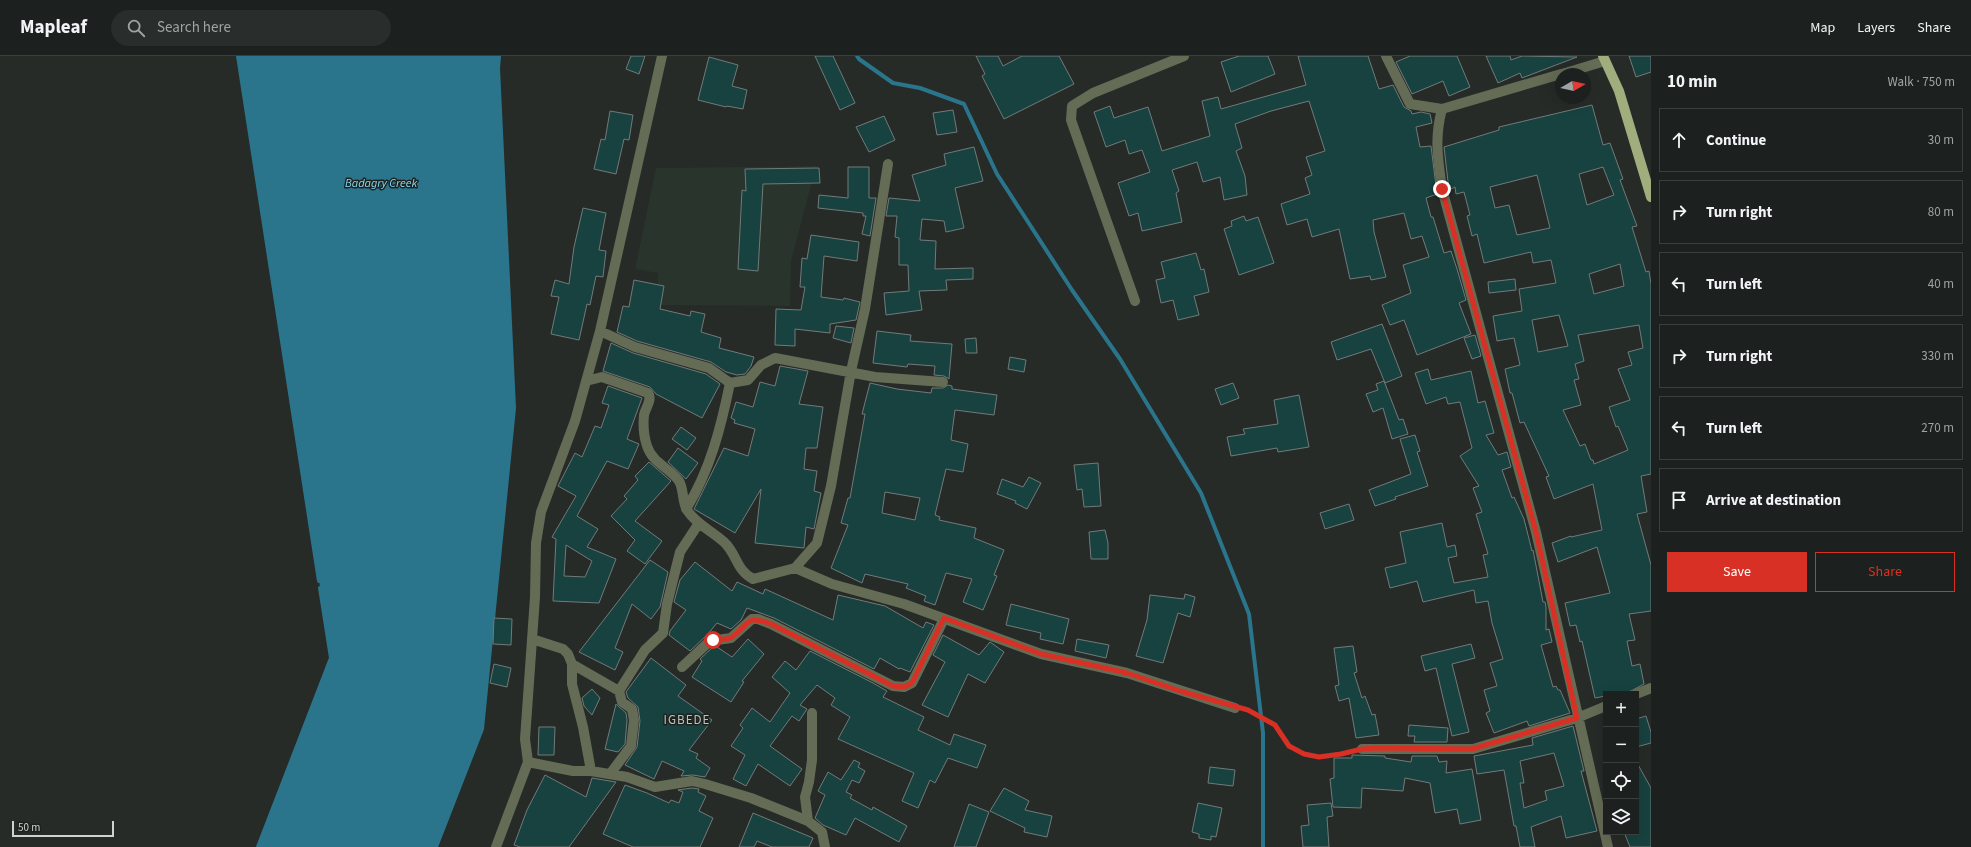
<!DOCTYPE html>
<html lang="en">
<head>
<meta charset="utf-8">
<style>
  :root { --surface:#1c201e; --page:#292d2b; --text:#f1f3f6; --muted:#a0a3a4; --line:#3a3e3c; --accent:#d93025 }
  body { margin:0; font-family:"Source Sans 3",sans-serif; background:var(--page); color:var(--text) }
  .controls { position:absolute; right:12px; bottom:12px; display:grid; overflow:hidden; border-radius:0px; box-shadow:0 4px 16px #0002 }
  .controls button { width:36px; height:36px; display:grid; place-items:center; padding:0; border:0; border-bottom:1px solid var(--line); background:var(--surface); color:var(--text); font:20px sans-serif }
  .compass { position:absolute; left:1555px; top:12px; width:36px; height:36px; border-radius:50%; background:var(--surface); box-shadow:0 4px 16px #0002; rotate:81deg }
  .scale { position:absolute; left:12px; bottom:10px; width:102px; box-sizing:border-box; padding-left:4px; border:2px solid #cfd2cf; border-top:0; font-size:11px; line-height:14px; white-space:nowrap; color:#cfd2cf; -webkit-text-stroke:3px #1d221e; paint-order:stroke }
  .stop { position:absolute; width:12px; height:12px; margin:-9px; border:3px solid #d93025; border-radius:50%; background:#fff }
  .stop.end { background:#d93025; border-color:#fff; box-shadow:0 1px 4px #0008 }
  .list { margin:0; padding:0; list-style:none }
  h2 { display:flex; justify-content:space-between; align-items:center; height:52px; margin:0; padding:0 16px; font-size:17px }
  h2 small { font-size:13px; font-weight:400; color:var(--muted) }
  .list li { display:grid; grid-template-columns:26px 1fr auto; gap:12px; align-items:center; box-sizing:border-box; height:64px; margin:0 8px 8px; padding:0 8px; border:1px solid var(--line); border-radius:0px }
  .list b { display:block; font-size:15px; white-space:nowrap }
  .list em { font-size:13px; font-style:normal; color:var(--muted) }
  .actions { display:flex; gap:8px; padding:12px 16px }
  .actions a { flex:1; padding:9px 0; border:1px solid var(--accent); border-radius:0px; text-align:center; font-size:14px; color:var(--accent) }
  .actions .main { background:var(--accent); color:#fff }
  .icon { flex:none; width:22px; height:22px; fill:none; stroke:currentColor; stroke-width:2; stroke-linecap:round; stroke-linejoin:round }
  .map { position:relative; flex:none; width:1651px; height:791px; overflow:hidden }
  header { display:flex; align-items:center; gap:24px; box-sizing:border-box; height:56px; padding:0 20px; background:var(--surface); border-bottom:1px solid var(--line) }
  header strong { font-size:19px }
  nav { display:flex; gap:22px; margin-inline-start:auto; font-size:14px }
  .search { width:280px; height:36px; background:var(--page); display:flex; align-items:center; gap:10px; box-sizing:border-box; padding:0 14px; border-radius:22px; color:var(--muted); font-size:15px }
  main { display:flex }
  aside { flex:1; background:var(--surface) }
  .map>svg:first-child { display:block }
</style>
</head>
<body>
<header>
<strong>Mapleaf</strong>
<div class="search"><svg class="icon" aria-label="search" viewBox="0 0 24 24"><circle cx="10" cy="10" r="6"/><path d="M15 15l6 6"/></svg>Search here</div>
<nav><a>Map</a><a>Layers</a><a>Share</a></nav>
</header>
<main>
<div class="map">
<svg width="1651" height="791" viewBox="0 0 1651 791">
  <rect width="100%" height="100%" fill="#262b28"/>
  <path fill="#29342c" d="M816,110L791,205L790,250L657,249L658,217L635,213L656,112Z"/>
  <path fill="#2b758c" d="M238,0H499L498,12L514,352L482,673L436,791H258L331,602Z"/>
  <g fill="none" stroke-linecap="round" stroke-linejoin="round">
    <path stroke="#2b758c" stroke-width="4" d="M238,0L319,525
      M857,0L859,3L893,27L920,32L964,48L997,118L1072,234L1120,303L1201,437L1249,558L1263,677V791
      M258,791L331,602L320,532
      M436,791L482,673L514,352L498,12L499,0"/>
  </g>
  <path fill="#17423f" stroke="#727a79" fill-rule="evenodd" d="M631,0H645L639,18L626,13Z
    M815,0H833L855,47L840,54Z
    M976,0H998L1003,10L1022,0H1059L1074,28L1004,63L982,20L985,18Z
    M1239,0H1268L1275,18L1231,36L1221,6Z
    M1298,0H1368L1379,33L1393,29L1404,51L1411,55L1412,58L1421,56L1430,58L1432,67L1416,71L1420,91L1431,90L1437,138L1426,142L1431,161H1433L1444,197L1451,195L1457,213L1466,244L1459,247L1471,278L1417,299L1404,264L1390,269L1382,249L1411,237L1403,209L1429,201L1422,180L1411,183L1404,157L1373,164L1374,176L1386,221L1371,224L1370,220L1350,223L1339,173L1312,181L1307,163L1287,169L1281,148L1310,138L1305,122L1312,119L1306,101L1325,95L1309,45L1271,55L1235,68L1242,92L1236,95L1245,120L1247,139L1224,144L1220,121L1203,126L1197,106L1172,114L1179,135L1176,137L1182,166L1142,175L1138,157L1129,160L1118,127L1150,116L1142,94L1129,98L1125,84L1106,91L1094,56L1110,50L1114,62L1148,51L1162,95L1210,80L1202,45L1218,41L1221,53L1306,29Z
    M1410,0H1457L1470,31L1449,40L1443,25L1412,38L1396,6Z
    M1486,0H1510L1511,4L1522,0L1577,1L1522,22L1520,17L1498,27Z
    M1629,0H1651V16L1636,21Z
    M709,1L738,9L732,30L747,34L743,53L727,50L726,51L698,44Z
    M1592,49L1603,89L1610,87L1623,123L1620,124L1637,170L1632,171L1646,216L1649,215L1651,228V418L1641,420L1647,456L1637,458L1651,509V555L1629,558L1635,584L1627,585L1632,610L1640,608L1644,628L1631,635L1595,642L1582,585L1580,586L1576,569L1570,570L1565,547L1610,537L1597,491L1558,506L1552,487L1571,480V481L1602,474L1593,428L1554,443L1546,421L1549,420L1524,366L1520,367L1512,337H1510L1505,313L1520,309L1514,282L1497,285L1493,260L1522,255L1519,233L1556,227L1551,204L1533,207L1531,196L1484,207L1477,178L1472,180L1467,160L1470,159L1464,136L1456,138L1455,131L1449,134L1444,91L1499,74V71ZM1603,111L1614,139L1587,149L1579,118ZM1537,119L1550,172L1517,179L1509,149L1495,152L1490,131ZM1620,208L1624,230L1594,238L1589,218ZM1559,259L1568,290L1538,296L1532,264ZM1639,269L1643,292L1628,296L1632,309L1618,313L1630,344L1609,351L1616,371L1618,370L1628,394L1594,408L1593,404H1591L1585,388L1580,390L1563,354L1581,349L1574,324L1579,323L1575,308L1584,305L1578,279Z
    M953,54L957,76L937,79L933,57Z
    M610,55L633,59L629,84L624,83L616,118L594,113L601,83L605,84Z
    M884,60L895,84L869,96L856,71Z
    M974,91L983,125L955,132L964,172L946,176L944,165L922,163L920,184L936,185L935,213L973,212V223L946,224L947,234L919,235L922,254L886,259L884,237L909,235L908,209H899V182L895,181L897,160H886L889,142L920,145L912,119L946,109L944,98Z
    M848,111H869V142H876L870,180L862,178L866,160H863V157L818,152L819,139L848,142Z
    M819,112L820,127L763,128L758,215L738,213L742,134L746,135L745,113Z
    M583,152L606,157L599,194L606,195L603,221L596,220L590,249L587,248L579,284L551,278L559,241L551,240L555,224L569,228L574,191Z
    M1244,160L1246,165L1258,161L1274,207L1239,219L1224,173L1232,170L1231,165Z
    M811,179L859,186L857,205L824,200L821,241L843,244L844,242L860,246L856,264L830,268V277L795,273V290L775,289L776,253L801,254L805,231H800L802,202L807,203Z
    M1196,197L1201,214L1204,213L1209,236L1194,240L1199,259L1178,264L1173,244L1161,247L1156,224L1165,222L1161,206Z
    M1515,223L1516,234L1489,237L1488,226Z
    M634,224L664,230L660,253L690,260L691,255L705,258L701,276L721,282L719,292L754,301L751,310L745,318L737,319L726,316L711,306L637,285L617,276L623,250L629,251Z
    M1382,268L1402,320L1385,327L1371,293L1337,304L1331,286Z
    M836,270L854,272L851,287L833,282Z
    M877,275L911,279L910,285L952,288L949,323L944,320L934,319L935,310L908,308L907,311L873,307Z
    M1475,279L1481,300L1472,303L1464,282Z
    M976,282L977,297H966L965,283Z
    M611,287L633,297L706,318L720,328L702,362L656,338L650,331L603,315Z
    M1010,301L1026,304L1024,316L1008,313Z
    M780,310L808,315L799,348L823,351L817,392H806L804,413L817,415L814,435L821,437L814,473L806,471L804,492L755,487L761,433L735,477L694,453L724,392L748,400L755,373L734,367L735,364L731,362L736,346L753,351L760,326L775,330Z
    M1428,313L1431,324L1471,315L1478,347L1485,345L1494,377L1486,379L1498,399L1507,396L1511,411L1502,414L1512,442L1514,441L1524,463L1532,495L1533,494L1543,546H1545L1546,551V574L1549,573L1552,586L1541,589L1553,631L1556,630L1558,634H1560L1570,657L1529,670L1527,665L1494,677L1486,657L1490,655L1484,634L1497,630L1490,607L1503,603L1492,567L1488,545L1476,547L1474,534L1423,546L1417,525L1390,532L1385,512L1406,507L1400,476L1442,467L1447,491L1455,489L1457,500L1448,502L1454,527L1488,521L1483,499L1488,498L1476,458L1482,456L1473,432L1479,430L1460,400L1472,392L1460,346L1448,348L1446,341L1426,348L1415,317Z
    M1384,325L1399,364L1403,363L1408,378L1392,383L1383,352L1373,356L1366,338L1378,334L1376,328Z
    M870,327L897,333L931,337L932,332H943L948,329L952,330V333L997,339L994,359L955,354L951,384L968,388L963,416L946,413L935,459L940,461L939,464L976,472L974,482L1004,494L994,519L997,520L983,554L963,546L972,523L946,517L935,549L924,545L926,540L906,532L908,528L865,518L862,527L831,512L848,469L841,467L848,442H850L865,358H862ZM885,436L920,442L915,464L882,457Z
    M1233,327L1239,342L1221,349L1215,333Z
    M608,330L642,342L627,383L639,388L628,413L607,405L577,460L598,473L587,491L616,503L599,547L553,545L556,483L552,481L576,440L558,430L575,397L582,401L595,370L601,372L609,349L602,347ZM566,489L592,505L585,521L564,520Z
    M1299,339L1309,391L1278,396L1277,392L1231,400L1227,381L1245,378L1243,373L1278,368L1274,344Z
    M681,371L696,382L687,394L672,383Z
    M1415,379L1420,395L1417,396L1428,430L1395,441L1396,443L1375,450L1369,434L1411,418L1400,383Z
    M678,392L698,407L686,423L668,406Z
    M649,406L671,425L635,465L662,485L645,508L627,495L635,484L611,460L627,443L624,440L638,424L635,420Z
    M1098,407L1101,450L1084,451L1082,433L1077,434L1074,409Z
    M1029,421L1041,427L1027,453L1015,447L1016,445L997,438L1002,423L1023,431Z
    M1349,448L1354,464L1325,473L1320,457Z
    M1105,474L1108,487V503H1091L1089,476Z
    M650,504L668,516L660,551L651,563L632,548L615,592L623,596L615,614L579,596Z
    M695,506L732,535L737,526L763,538L765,533L833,564L838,539L885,550L923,572L926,566L934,569L910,616L900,612L899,613L880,602L874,613L774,562L747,552L741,564L731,573L717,567L707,579L690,595L669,579L670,575L686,554L674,546L680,524Z
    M1185,538L1195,541L1190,561L1178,557L1163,607L1136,600L1147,564L1150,539L1184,543Z
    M1011,548L1069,563L1063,588L1040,583L1041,577L1006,569Z
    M494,562L512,563L511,589L493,588Z
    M943,579L979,599L990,586L1004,596L985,627L968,618L948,661L922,649L945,606L933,599Z
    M748,583L764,598L742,625L744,626L731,646L692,621L702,605L700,603L713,591H717L732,601Z
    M1077,583L1109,589L1106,602L1075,595Z
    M1471,588L1475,602L1452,608L1469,676L1452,680L1436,612L1425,615L1421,600Z
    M1353,590L1357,616L1354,617L1362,642L1365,640L1372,659L1375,658L1379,679L1356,682L1349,642L1339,645L1335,630L1339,629L1334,592Z
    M810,595L873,627L887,635L883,641L924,661L918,674L950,689L954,678L986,689L977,712L948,702L935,727L930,724L918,752L902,745L914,717L838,683L850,661L831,649L835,642L817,629L800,649L807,653L799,665L792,660L770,690L802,713L790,730L758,708L746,730L733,723L745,699L731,690L743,672L740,669L752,652L770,666L790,637L772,621L785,605L796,614Z
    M651,602L686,629L678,640L712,664L689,694L698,698L696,702L710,712L705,721L693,719L681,720L684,715L662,705L654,723L625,709L637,691L640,665L638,651L628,642L626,636Z
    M494,608L511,612L507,631L490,627Z
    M592,633L600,642L592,659L584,650L582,642Z
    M616,648L626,657L627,664L625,688L618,696L605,693Z
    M1646,660L1651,676V687L1636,691V663Z
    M1409,669L1448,672L1447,686H1414L1415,680H1408Z
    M1573,670L1584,715H1581L1597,775L1566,782L1561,760L1531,771L1535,791H1520L1516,770H1514L1504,714L1477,718L1474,700L1533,689L1532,682ZM1554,697L1564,730L1545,735L1547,744L1524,752L1520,727H1524L1520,705Z
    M539,671H555L554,699H538Z
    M1352,699L1385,700V702L1411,706L1412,700H1437L1439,706L1447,705L1446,717L1472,713L1481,764L1460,768L1457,753L1435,757L1430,727L1405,722L1403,735L1362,732L1361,752L1333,751L1330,723L1334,722V702H1352Z
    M854,704L860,707L858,711L865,715L859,727L852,724L846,736L852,739L850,742L872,754L873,751L907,770L899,786L855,762L846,779L823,769L815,762L825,739L818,735L828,716L841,724Z
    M1636,705L1651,732V791H1630L1624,776H1636Z
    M1210,711L1235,714L1233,730L1208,727Z
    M545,719L586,741L592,722L616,726L569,791H520L514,789L527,754Z
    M625,729L647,737L669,747L671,744L679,747L683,736L678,734L692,732L699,733L698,736L706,740L699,755L713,762L700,791H633L603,778Z
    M1004,732L1029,745L1025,754L1052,760L1047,781L1024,776L1025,772L990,755Z
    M1198,747L1222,752L1216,781L1211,780V784L1199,782V778L1192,776Z
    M1331,747L1333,760L1327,761L1329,791H1303L1301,770L1309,769L1307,749Z
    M969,748L989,756L976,791H954Z
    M753,757L813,782L809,791H772L757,785L754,791H739Z"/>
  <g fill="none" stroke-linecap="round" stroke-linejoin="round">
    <path stroke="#7f8380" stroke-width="2.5" stroke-dasharray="1 3" stroke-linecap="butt" d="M1245,653L1275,669L1289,690L1304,698L1319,701L1352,695"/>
    <path stroke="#656c55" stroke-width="10" d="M1386,0L1410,48L1442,53
      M1561,18L1442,53C1434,83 1438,103 1442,133L1536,476L1608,791
      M1562,18L1605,5
      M888,108L865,253L851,315L831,430L817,487L795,512L832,528L904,548L1041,598L1127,617L1235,652
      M1135,245L1071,64L1072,50L1093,37L1184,0
      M600,275L635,291L709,312L730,327L748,324L761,309L775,302L875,321L943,326
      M586,325L602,321L648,337C653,344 645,352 644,359C643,369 644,381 647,390C653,408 669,411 679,425C684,433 682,446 687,454C696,468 712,475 724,486C737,498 736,514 753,523L795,512
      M686,453C710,415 721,371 730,327
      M532,583L563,593L568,598L572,608V628L583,671L591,715
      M572,608L619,635
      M682,611L710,585L731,582L752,563H758L771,568L893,630L904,631L912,627L944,563
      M1636,638L1651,632
      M1362,693H1473L1577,662L1606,650
      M528,706L573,715H591L627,721L655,731L692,725L705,728L751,742L808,765L822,776L825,791
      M610,718L631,690L634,664L632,653L622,646L619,635L645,594L663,577L667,548L680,496L699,467
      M808,765L805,741L809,726L812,704V657
      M496,791L528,706L525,683L535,541L536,487L541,456L575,365L600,275L662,0"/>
    <path stroke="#a0ad7d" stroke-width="10" d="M1603,0L1619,35L1651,141"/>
  </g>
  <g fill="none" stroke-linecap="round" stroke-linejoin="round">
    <path stroke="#d93025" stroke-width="5" d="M713,584C719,583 728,584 732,581C750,568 745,558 771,568L893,630L904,631L912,627L944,562L1041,598L1127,617L1180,635L1248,654L1275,669L1289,690L1304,698L1319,701L1341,698L1362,693L1377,692L1472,693L1577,662L1536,476L1442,133"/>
  </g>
  <g text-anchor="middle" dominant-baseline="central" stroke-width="3" stroke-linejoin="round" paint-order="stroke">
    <g font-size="12" font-style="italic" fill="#8adaf7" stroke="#1d221e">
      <text x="381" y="127">Badagry Creek</text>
    </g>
    <g font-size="13" letter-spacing="1" fill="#bbc2bd" stroke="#1d221e">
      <text x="687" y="664">IGBEDE</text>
    </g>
  </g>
</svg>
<div class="controls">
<button>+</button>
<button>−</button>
<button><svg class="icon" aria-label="locate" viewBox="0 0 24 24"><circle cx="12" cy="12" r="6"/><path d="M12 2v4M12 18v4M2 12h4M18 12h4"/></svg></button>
<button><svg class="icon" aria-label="layers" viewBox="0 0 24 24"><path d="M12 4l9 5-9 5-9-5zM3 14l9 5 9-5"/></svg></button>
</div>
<svg class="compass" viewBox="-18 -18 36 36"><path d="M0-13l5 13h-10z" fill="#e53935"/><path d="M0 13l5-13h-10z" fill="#a0a3a4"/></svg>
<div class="scale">50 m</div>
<div class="stop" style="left:713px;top:584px"></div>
<div class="stop end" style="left:1442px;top:133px"></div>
</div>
<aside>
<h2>10 min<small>Walk · 750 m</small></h2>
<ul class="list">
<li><svg class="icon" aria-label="ahead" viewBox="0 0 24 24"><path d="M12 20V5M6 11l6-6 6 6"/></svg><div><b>Continue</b></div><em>30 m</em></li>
<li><svg class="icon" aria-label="right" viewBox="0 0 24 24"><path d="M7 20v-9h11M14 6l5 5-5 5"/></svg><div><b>Turn right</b></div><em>80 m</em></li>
<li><svg class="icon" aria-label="left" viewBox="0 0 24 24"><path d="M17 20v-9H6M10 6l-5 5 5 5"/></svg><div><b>Turn left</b></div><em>40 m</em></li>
<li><svg class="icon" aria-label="right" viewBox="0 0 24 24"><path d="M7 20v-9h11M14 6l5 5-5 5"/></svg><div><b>Turn right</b></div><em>330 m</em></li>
<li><svg class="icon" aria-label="left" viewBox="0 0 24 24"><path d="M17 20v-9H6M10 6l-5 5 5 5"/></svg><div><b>Turn left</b></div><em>270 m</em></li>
<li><svg class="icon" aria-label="arrive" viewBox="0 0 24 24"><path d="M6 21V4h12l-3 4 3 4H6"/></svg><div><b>Arrive at destination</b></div></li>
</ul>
<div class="actions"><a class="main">Save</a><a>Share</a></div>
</aside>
</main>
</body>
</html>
